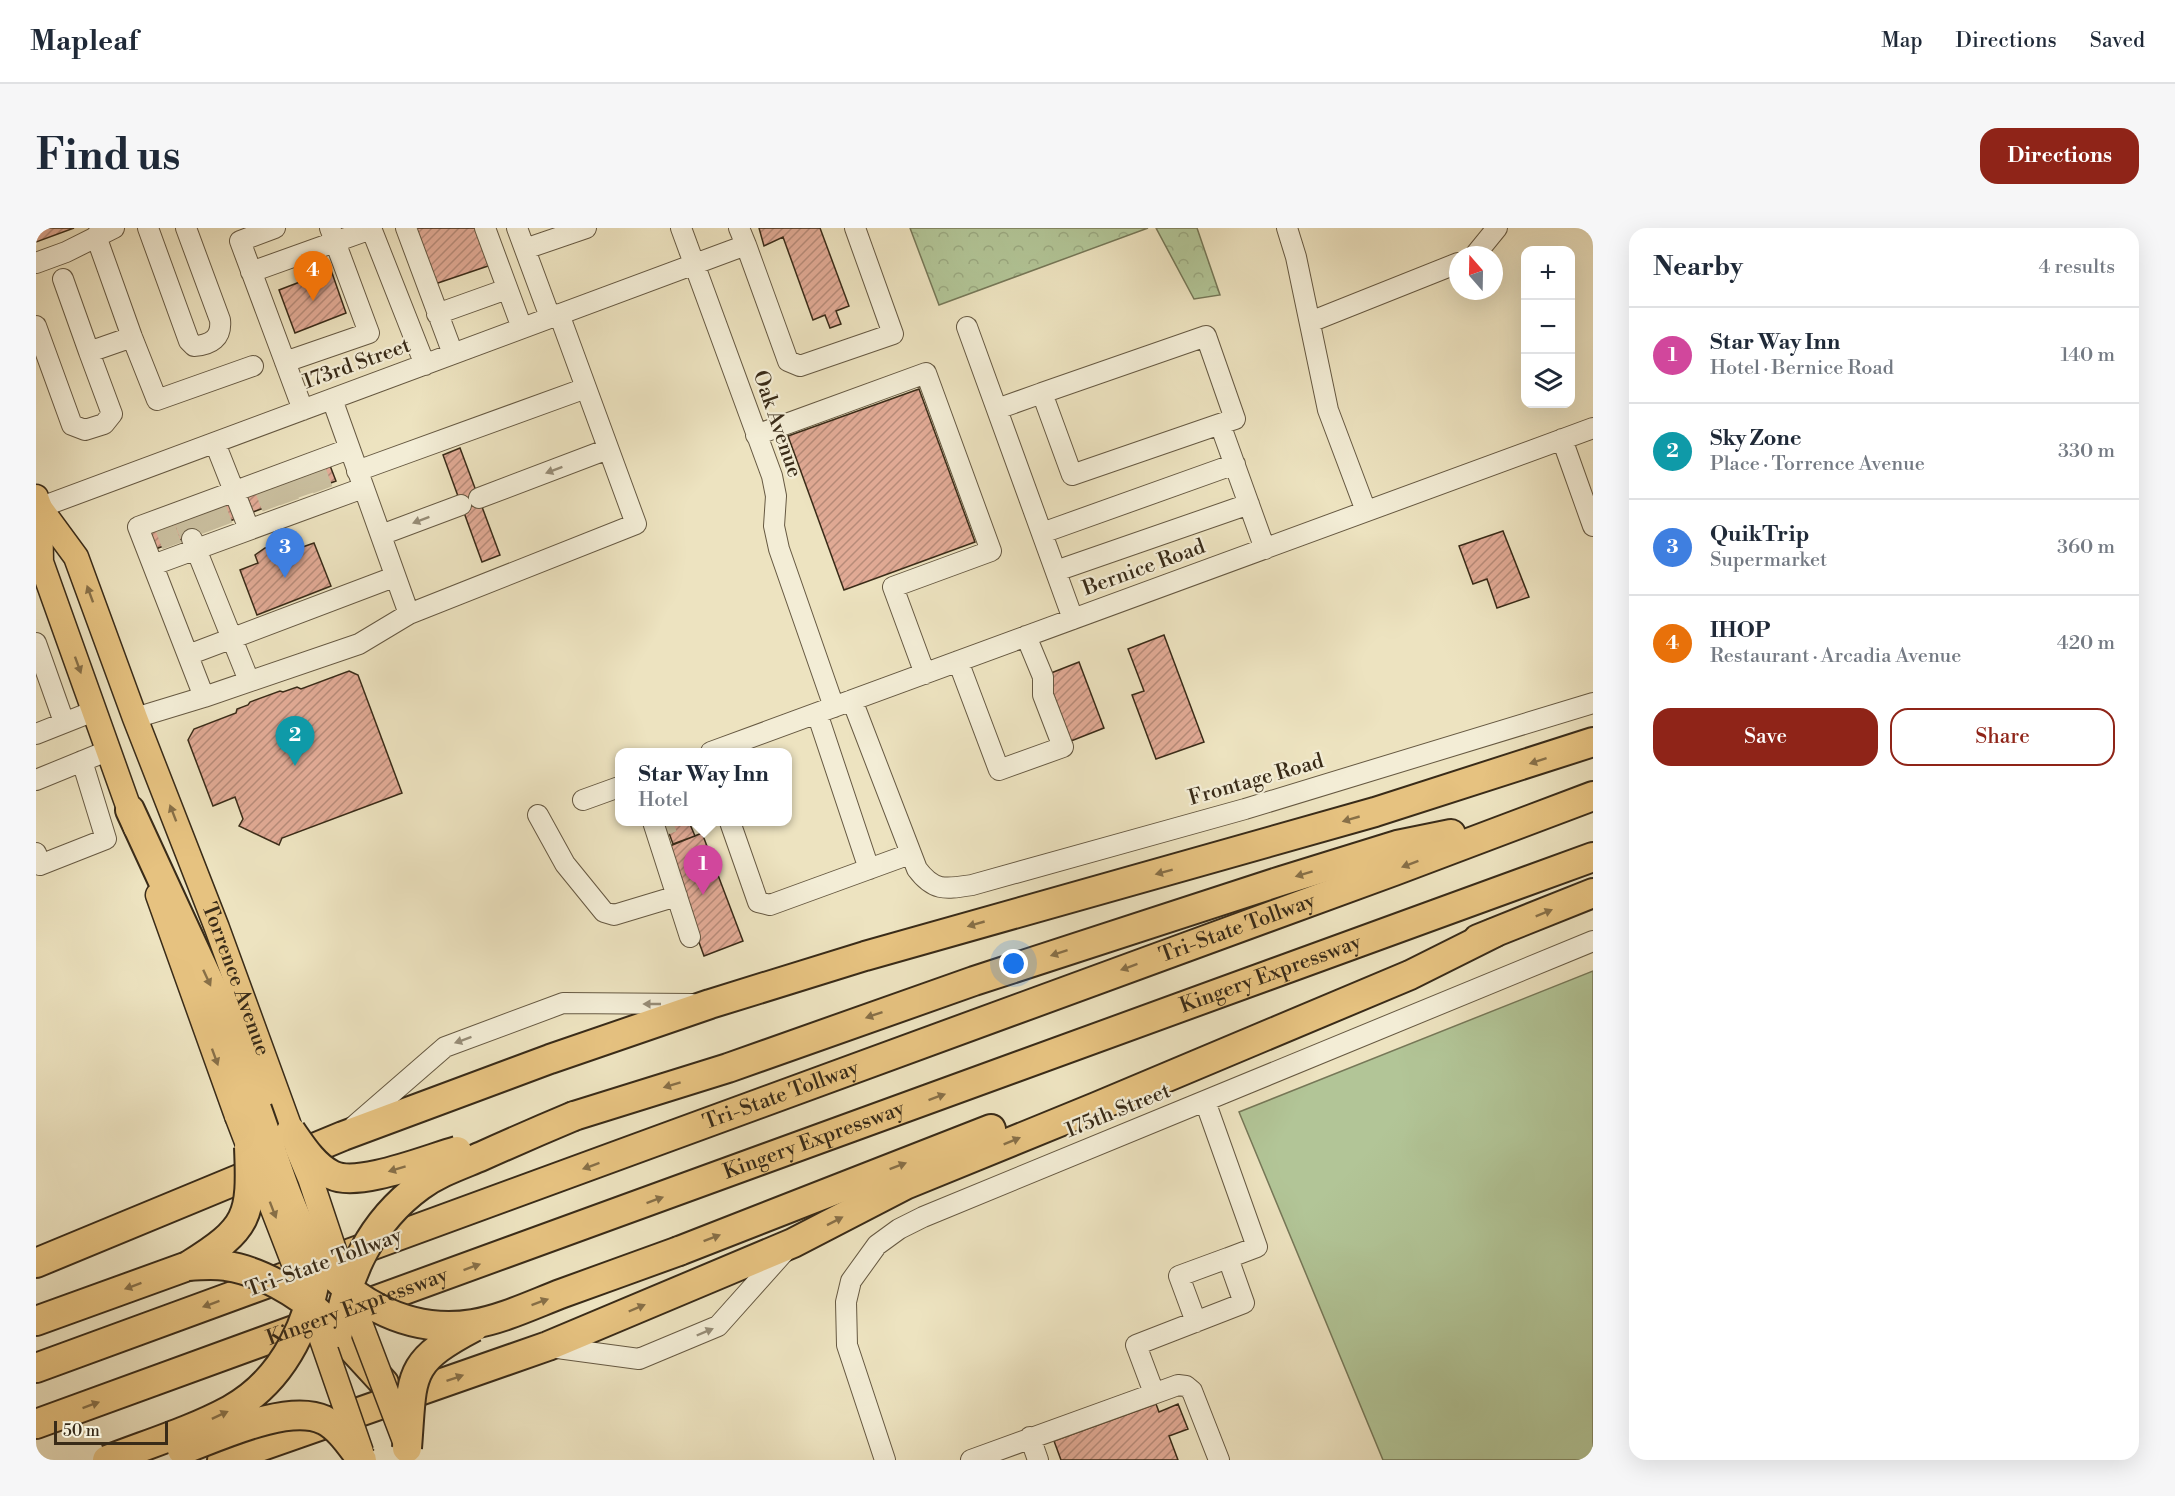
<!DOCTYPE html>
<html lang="en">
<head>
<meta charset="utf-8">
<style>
  :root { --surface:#fff; --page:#f6f6f7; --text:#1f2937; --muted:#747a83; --line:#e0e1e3; --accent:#8f2418 }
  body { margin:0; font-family:"Libre Bodoni",serif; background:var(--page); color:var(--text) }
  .controls { position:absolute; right:18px; top:18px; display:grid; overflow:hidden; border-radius:12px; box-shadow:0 6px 24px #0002 }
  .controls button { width:54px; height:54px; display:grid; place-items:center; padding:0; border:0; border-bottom:2px solid var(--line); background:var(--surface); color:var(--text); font:30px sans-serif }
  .compass { position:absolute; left:1413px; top:18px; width:54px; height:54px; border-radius:50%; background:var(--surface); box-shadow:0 6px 24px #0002; rotate:340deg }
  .scale { position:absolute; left:18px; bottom:15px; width:114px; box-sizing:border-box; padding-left:6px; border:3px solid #392b18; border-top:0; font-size:16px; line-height:21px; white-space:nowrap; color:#392b18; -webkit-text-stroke:4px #f3edd6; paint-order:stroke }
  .you { position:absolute; left:978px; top:736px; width:21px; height:21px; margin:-15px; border:4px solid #fff; border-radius:50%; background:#1a73e8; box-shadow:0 0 0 9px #1a73e833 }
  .badge { display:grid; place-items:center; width:39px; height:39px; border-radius:50%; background:var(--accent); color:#fff; font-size:20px; font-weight:700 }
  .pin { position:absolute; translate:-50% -50px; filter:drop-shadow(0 2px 3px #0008) }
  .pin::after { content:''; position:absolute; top:32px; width:21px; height:18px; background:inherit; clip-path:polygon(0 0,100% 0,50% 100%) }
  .popup { position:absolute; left:579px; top:520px; width:177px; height:78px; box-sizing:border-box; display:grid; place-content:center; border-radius:12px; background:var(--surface); filter:drop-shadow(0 2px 4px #0005); font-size:20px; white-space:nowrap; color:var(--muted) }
  .popup b { font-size:22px; color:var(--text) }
  .popup::after { content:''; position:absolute; left:50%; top:100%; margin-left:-12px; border:12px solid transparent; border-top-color:var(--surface) }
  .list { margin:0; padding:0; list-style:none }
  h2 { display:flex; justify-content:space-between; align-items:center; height:78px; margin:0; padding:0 24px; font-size:26px }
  h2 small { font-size:20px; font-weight:400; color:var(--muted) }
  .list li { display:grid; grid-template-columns:39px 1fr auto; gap:18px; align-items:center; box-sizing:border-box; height:96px; padding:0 24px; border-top:2px solid var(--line) }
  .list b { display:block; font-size:22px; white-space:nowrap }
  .list p { margin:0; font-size:20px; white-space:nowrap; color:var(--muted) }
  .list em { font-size:20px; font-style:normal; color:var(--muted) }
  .actions { display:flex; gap:12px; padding:18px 24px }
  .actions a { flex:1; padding:14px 0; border:2px solid var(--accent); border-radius:18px; text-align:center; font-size:21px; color:var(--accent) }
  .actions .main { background:var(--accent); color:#fff }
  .icon { flex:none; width:33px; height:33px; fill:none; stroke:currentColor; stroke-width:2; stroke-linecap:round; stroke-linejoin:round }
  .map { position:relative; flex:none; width:1557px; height:1232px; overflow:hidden; border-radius:18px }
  header { display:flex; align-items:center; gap:36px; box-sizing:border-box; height:84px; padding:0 30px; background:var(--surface); border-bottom:2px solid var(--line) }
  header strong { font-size:28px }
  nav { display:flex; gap:33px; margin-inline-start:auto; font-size:21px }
  .intro { display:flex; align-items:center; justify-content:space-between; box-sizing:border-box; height:144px; padding:0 36px }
  h1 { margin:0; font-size:42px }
  .button { padding:15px 27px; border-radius:18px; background:var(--accent); color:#fff; font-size:21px; font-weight:700 }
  main { display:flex; gap:36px; padding:0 36px }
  aside { flex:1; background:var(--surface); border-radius:18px; box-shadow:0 6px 24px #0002 }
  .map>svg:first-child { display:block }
</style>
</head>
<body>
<header>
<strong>Mapleaf</strong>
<nav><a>Map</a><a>Directions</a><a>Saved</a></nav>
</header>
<div class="intro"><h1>Find us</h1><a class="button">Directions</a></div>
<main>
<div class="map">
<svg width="1557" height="1232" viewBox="0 0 1557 1232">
  <defs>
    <pattern id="forest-crowns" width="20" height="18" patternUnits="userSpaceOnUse" patternTransform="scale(1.5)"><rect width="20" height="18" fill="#b2c597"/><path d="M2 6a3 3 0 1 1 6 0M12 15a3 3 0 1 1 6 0" fill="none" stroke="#9aa981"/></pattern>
    <pattern id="building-hatch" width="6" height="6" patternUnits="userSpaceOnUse" patternTransform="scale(1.5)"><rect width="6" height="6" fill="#e1aa95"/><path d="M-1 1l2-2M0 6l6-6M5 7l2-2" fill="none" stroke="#b78b79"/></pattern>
  </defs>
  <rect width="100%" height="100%" fill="#ede3c0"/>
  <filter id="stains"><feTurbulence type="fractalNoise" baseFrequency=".00333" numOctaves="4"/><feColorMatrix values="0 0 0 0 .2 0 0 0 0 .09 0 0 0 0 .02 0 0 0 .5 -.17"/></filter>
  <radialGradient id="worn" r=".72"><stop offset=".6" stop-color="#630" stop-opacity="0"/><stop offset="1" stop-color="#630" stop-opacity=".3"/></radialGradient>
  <path fill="#b2c597" stroke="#767858" stroke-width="1.5" d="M1557,743V1232H1347L1203,884Z"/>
  <path fill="url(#forest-crowns)" stroke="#767858" stroke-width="1.5" d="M874,0H1112L903,77Z
    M1120,0H1161L1184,67L1158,71Z"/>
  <path fill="url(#building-hatch)" stroke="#392b18" stroke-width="1.5" d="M0,0H38L0,14Z
    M376,0H443L455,37L396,57Z
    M723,0H784L813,78L800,83L805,96L794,100L789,87L777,92L747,9L728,18Z
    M295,42L310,85L259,105L243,62Z
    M883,161L939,314L808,362L752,208Z
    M424,220L464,327L446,334L407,227Z
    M293,235L300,253L217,284L210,266Z
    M193,272L199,291L117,322L110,304Z
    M1467,303L1493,369L1461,380L1451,351L1437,356L1423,318Z
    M259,315L261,321L278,315L295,358L221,387L204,342L222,335L219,327L229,320L245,316Z
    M1128,407L1168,514L1120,531L1096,467L1108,463L1092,421Z
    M1043,434L1068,500L1035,513L1010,447Z
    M313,443L322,447L366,565L246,610L243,617L203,598L207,591L199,569L177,578L152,512L158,501L200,485L201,481L212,477L214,474L244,463L247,464L261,459L265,461Z
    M629,594H653L659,608L637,616Z
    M666,605L707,713L668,728L629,620Z
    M1120,1176L1123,1184L1142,1176L1152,1201L1133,1208L1142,1232H1025L1018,1213Z"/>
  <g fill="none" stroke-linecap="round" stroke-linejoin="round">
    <path stroke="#c9be9e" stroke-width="20" stroke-dasharray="20 10" stroke-linecap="butt" d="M280,243L287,262
      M264,250L270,267
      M247,255L254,275
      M229,262L236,280
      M180,280L187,298
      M164,286L171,304
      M148,292L155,310
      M129,299L136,318
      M629,597L637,594"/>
    <defs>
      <path id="minor" d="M112,0L153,113L158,118C175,117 186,110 184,92L150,0
        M239,0L204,13L267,182
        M335,0L389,137
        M370,0L417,126
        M449,0L486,100
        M481,0L514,89
        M645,0L736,248L740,268L738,298L743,321L798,479
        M1251,0L1260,29L1292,182L1330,283
        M60,8L96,109L121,172L217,138
        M710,17L752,133L764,138L857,106L819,0
        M489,21L550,0
        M1439,27L1461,0
        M0,35L30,24L78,0
        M215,44L335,1
        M27,51L53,124L96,109
        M401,86L471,61
        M1274,94L1422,35
        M0,98L36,197L49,202L68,196L76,186L53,124
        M931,99L1037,391
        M249,134L333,105L294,0
        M296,171L373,386
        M961,181L1006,165
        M1184,196L1199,191L1170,108L1006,165L1036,247L1184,196L1229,321
        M720,207L890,145L955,323L857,359L889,446
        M1526,211L1557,298
        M179,215L213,301
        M321,243L550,160
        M443,270L572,221
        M0,281L710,17L703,0
        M1006,305L1199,236
        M345,307L425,277
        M156,311L213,453
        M117,337L327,260
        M1020,343L1213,276
        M0,415L28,494
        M152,427L358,349
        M922,433L963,542L1027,519L1007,467V449L990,408
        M168,469L102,299L313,221
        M816,472L881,641C898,664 910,661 936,657L1209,581L1557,475
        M781,485L833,641
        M99,490L168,469L323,416L373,386L600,296L523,86
        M0,506L58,483
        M675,524L1557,200
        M0,552L71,523
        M547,572L583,559
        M502,587L529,636L568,684L578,687L641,668
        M617,594L654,709
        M694,594L722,674L734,677L874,626
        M0,625L4,637L70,611L46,533
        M318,898L409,819L527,775L656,776
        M1160,1094L1143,1048L1192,1030
        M514,1119L603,1131L682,1098L749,1023
        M1118,1165L1100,1117L1208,1075L1192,1030L1221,1019L1169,873
        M994,1209L1002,1232
        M849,1232L811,1117L810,1074L815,1053L841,1017L863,1001L887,989L1557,713
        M935,1232L1142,1157L1150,1158L1156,1163L1183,1232"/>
      <g id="major">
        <path id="s1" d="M0,269L4,280L40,329L99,490L181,700L255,903"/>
        <path d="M4,280L5,334L100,600"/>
        <path d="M122,667L201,888"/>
      </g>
      <g id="highway">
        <path d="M94,582L178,764L221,881"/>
        <path d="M1442,711L1557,665"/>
        <path d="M538,888L692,840L938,753L1245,653L1361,617L1415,606"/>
        <path d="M643,1023L955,901"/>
        <path id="s2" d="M315,1025L1358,643L1557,568"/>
        <path d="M0,1035L307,908L514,831L674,776L829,728L1339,584L1557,514"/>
        <path d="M0,1093L152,1038"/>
        <path d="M302,1105L348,1155"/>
        <path d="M0,1140L254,1047"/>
        <path id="s3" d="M0,1196L1557,629"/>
        <path d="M186,1232L512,1118L757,1015L869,957L1060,879L1374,747L1458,705"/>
      </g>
    </defs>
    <use href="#minor" stroke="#665942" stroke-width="22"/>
    <use href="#major" stroke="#392b18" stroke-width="27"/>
    <use href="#highway" stroke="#392b18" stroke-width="32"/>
    <use href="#minor" stroke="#f3edd6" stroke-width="20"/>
    <use href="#major" stroke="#e6c280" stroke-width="24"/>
    <use href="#highway" stroke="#e6c280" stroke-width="28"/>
    <defs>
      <path id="major-bridge" d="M201,888L274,1077L325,1224
        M261,919L274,950L311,1061L370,1216"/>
      <path id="highway-bridge" d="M221,881C236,922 251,976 272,1013C304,1070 370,1107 437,1096C467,1091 498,1076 527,1065C566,1051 604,1037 643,1023
        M255,903C266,919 278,938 296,947C322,960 392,931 421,923
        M152,1038C165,1037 178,1036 190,1038C222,1042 264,1066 286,1088
        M152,1038C213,1000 216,989 213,919
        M302,1105C310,1046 336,993 384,958C403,944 425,937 446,928C477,914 507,901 538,888
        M371,1220C377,1147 369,1135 438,1099
        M146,1222C182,1209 252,1175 288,1192C304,1200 315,1218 326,1232
        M71,1232C112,1216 155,1203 194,1182C250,1151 277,1089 282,1029"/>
    </defs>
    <use href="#major-bridge" stroke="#392b18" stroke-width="27" stroke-linecap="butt"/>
    <use href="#highway-bridge" stroke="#392b18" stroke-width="32" stroke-linecap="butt"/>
    <use href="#major-bridge" stroke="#e6c280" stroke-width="24"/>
    <use href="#highway-bridge" stroke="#e6c280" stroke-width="28"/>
  </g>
  <defs><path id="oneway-solid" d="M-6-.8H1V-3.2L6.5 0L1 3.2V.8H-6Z" transform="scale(1.5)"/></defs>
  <g fill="#968c77">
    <use href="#oneway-solid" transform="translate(518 242) rotate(159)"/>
    <use href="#oneway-solid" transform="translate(385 292) rotate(159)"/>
    <use href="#oneway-solid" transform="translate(616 776) rotate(-180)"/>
    <use href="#oneway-solid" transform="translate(427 812) rotate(160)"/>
    <use href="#oneway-solid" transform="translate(669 1104) rotate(-23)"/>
  </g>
  <g fill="#876f47">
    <use href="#oneway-solid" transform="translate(54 366) rotate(-110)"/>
    <use href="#oneway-solid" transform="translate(42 437) rotate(70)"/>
    <use href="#oneway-solid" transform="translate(1502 533) rotate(162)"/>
    <use href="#oneway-solid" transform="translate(137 585) rotate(-111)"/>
    <use href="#oneway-solid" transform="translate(1315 591) rotate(164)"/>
    <use href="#oneway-solid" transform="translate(1374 636) rotate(159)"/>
    <use href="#oneway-solid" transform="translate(1128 644) rotate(165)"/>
    <use href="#oneway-solid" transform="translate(1268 646) rotate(163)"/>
    <use href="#oneway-solid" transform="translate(1508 685) rotate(-22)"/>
    <use href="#oneway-solid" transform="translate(940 696) rotate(164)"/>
    <use href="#oneway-solid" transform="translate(1023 725) rotate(162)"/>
    <use href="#oneway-solid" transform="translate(1093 739) rotate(160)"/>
    <use href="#oneway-solid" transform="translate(171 750) rotate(65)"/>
    <use href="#oneway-solid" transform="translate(838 787) rotate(161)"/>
    <use href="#oneway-solid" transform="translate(179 829) rotate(70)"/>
    <use href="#oneway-solid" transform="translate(636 857) rotate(163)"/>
    <use href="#oneway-solid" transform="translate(901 869) rotate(-20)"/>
    <use href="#oneway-solid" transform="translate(976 913) rotate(-22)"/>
    <use href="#oneway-solid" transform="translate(555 938) rotate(160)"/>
    <use href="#oneway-solid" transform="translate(862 938) rotate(-21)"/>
    <use href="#oneway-solid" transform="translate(361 941) rotate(163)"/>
    <use href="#oneway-solid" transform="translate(619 972) rotate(-20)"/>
    <use href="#oneway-solid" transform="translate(237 982) rotate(69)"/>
    <use href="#oneway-solid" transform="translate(799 993) rotate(-27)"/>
    <use href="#oneway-solid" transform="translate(676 1010) rotate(-21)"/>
    <use href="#oneway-solid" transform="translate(436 1039) rotate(-20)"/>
    <use href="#oneway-solid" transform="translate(97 1058) rotate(160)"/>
    <use href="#oneway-solid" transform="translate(504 1074) rotate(-20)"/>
    <use href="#oneway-solid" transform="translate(175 1076) rotate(160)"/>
    <use href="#oneway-solid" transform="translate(601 1080) rotate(-23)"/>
    <use href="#oneway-solid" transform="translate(419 1150) rotate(-19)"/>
    <use href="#oneway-solid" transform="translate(55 1177) rotate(-20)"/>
    <use href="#oneway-solid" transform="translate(184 1187) rotate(-25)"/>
  </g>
  <g text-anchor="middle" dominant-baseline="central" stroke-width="4.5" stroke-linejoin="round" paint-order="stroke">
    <g font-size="21" fill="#392b18" stroke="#f3edd6">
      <text transform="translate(321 136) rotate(-20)">173rd Street</text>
      <text transform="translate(741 196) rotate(71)">Oak Avenue</text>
      <text transform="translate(1108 340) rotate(-20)">Bernice Road</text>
      <text transform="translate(1220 552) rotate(-16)">Frontage Road</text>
      <text stroke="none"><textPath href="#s2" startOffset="944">Tri-State Tollway</textPath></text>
      <text stroke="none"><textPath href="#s3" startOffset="1314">Kingery Expressway</textPath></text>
      <text stroke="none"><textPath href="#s1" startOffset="524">Torrence Avenue</textPath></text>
      <text stroke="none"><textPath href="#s2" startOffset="458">Tri-State Tollway</textPath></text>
      <text transform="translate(1082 883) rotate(-22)">175th Street</text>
      <text stroke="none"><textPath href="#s3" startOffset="828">Kingery Expressway</textPath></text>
      <text transform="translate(288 1035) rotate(-20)">Tri-State Tollway</text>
      <text stroke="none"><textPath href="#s3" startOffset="342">Kingery Expressway</textPath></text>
    </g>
  </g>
  <rect width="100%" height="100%" filter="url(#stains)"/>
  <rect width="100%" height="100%" fill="url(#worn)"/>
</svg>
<div class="controls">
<button>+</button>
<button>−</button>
<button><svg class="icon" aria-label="layers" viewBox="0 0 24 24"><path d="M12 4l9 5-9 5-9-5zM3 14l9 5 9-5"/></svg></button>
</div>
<svg class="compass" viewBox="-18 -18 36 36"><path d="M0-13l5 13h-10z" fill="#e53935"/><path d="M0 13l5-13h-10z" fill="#747a83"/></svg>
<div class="scale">50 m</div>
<div class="you"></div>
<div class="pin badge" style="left:667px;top:667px;background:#d1479c">1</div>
<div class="popup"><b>Star Way Inn</b>Hotel</div>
<div class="pin badge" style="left:259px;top:538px;background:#0f9aa8">2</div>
<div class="pin badge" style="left:249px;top:350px;background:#3f7fe0">3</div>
<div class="pin badge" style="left:277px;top:73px;background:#e8710a">4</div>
</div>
<aside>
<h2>Nearby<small>4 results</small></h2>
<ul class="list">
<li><span class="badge" style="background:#d1479c">1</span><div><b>Star Way Inn</b><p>Hotel · Bernice Road</p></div><em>140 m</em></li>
<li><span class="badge" style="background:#0f9aa8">2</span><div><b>Sky Zone</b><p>Place · Torrence Avenue</p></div><em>330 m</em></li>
<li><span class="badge" style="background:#3f7fe0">3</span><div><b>QuikTrip</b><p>Supermarket</p></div><em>360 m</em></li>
<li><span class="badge" style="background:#e8710a">4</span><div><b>IHOP</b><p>Restaurant · Arcadia Avenue</p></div><em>420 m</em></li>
</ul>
<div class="actions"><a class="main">Save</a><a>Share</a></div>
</aside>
</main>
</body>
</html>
